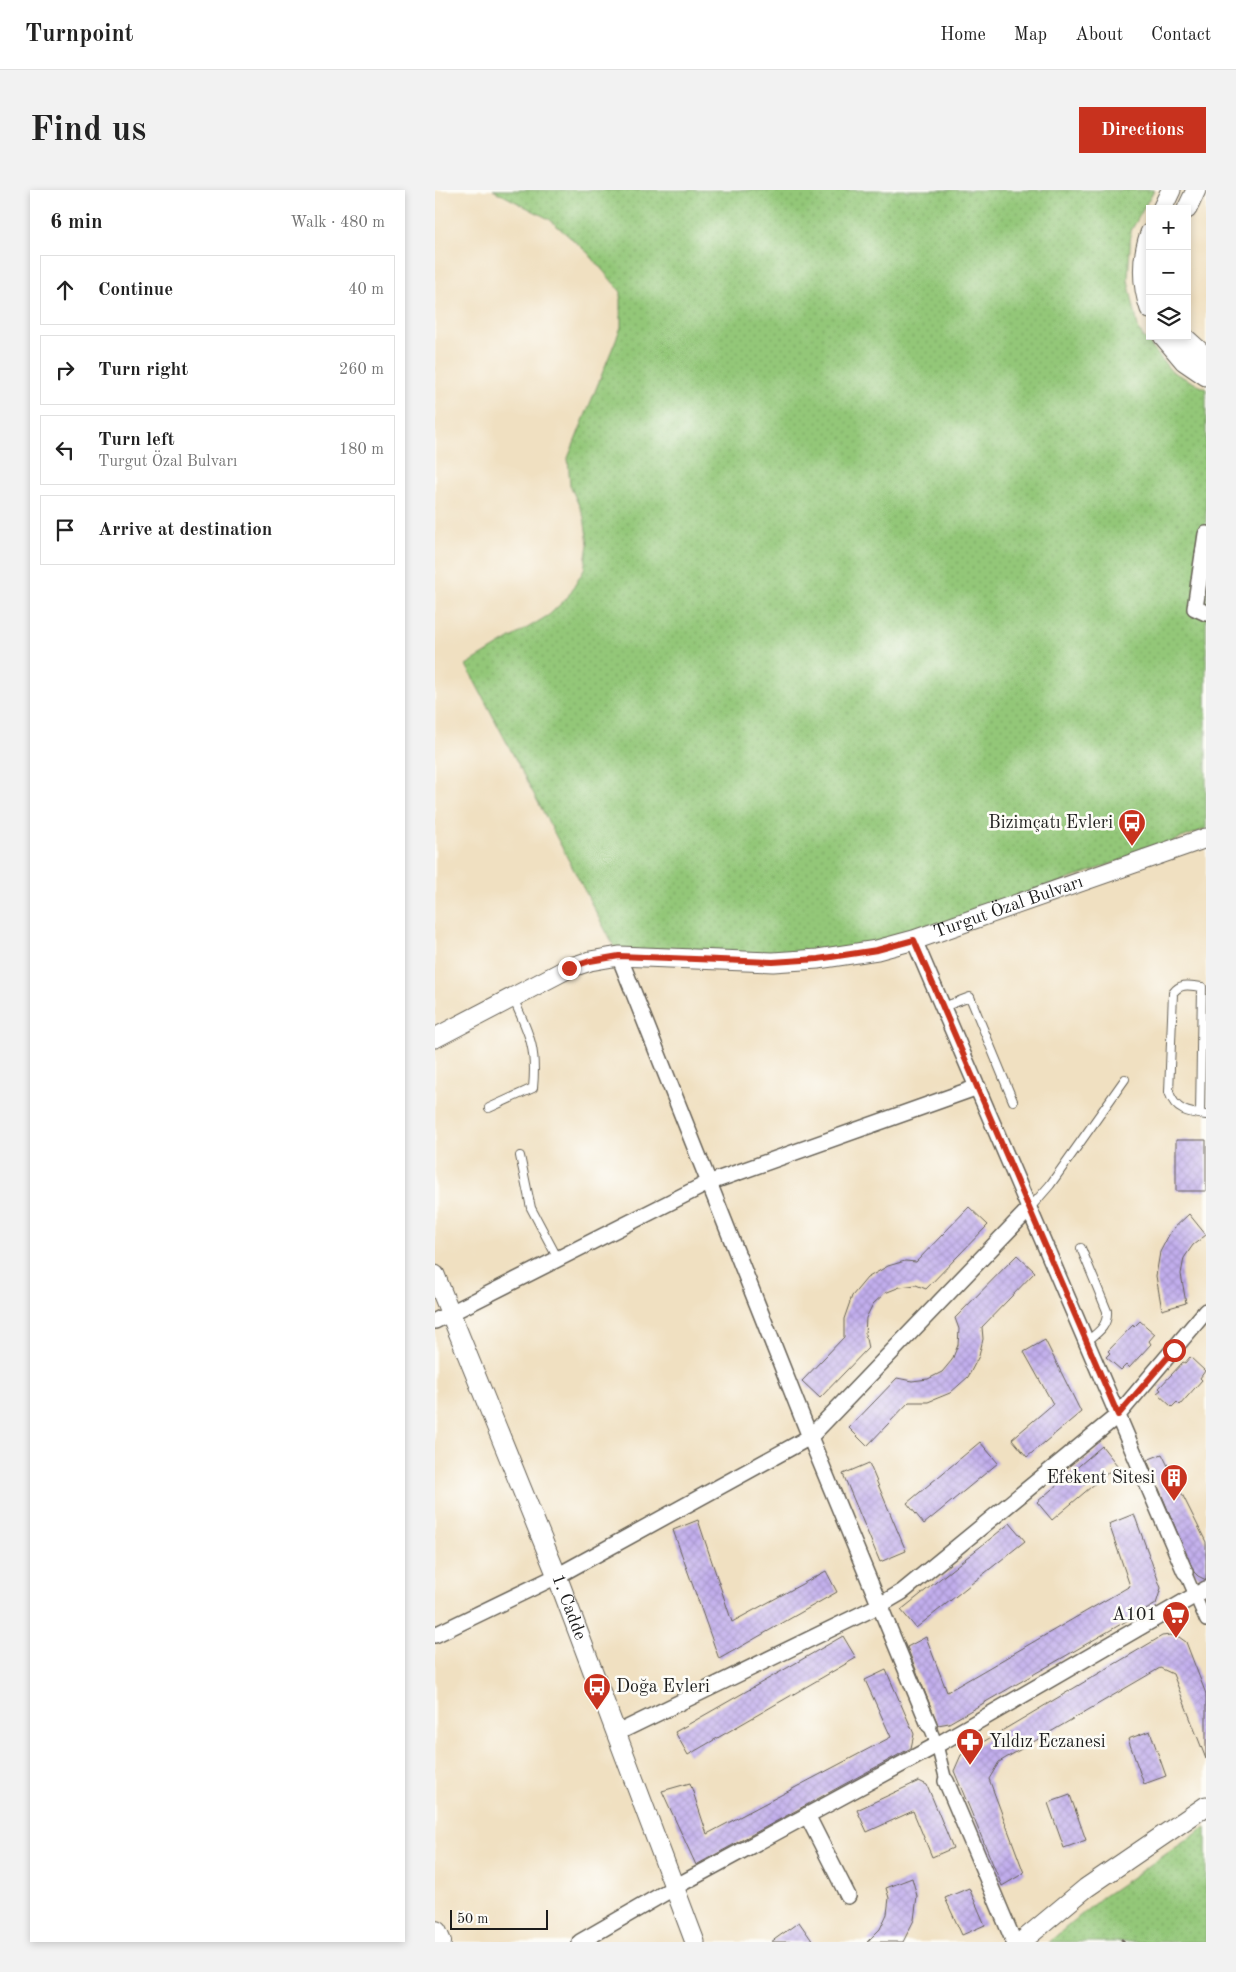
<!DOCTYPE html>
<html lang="en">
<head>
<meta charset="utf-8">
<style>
  :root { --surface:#fff; --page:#f2f2f2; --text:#222; --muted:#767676; --line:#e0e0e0; --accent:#c8321e }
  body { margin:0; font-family:"Old Standard TT",serif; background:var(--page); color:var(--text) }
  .controls { position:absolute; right:15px; top:15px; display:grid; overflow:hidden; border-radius:0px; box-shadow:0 2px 8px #0003 }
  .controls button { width:45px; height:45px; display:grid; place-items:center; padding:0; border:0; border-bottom:1px solid var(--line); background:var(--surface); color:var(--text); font:25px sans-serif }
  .scale { position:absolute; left:15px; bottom:12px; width:98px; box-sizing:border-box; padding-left:5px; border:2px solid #1c1c1c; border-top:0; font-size:14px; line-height:18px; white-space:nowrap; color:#1c1c1c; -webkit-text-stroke:4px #fdfcf7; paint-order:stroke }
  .stop { position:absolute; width:15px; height:15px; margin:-11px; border:4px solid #c8321e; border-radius:50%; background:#fff }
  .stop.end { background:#c8321e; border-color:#fff; box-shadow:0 1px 5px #0008 }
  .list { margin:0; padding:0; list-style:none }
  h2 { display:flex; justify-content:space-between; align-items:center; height:65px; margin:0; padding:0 20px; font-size:21px }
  h2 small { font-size:16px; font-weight:400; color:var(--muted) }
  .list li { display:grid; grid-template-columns:32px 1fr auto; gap:15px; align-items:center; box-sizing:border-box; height:70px; margin:0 10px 10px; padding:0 10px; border:1px solid var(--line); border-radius:0px }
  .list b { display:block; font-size:19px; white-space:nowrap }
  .list p { margin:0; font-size:16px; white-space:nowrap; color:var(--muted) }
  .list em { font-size:16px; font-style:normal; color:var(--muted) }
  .icon { flex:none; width:28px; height:28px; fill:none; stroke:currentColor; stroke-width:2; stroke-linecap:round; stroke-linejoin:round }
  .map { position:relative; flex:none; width:771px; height:1752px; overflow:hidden; border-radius:0px }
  header { display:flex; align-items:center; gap:30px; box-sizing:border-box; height:70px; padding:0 25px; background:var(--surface); border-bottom:1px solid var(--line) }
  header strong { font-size:24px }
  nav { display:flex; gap:28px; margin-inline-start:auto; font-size:18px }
  .intro { display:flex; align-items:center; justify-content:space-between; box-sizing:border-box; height:120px; padding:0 30px }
  h1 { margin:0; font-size:35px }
  .button { padding:12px 22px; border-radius:0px; background:var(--accent); color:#fff; font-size:18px; font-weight:700 }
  main { display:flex; gap:30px; padding:0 30px }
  aside { flex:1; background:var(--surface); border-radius:0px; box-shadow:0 2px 8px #0003 }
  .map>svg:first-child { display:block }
</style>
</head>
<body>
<header>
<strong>Turnpoint</strong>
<nav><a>Home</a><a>Map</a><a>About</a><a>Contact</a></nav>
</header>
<div class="intro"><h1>Find us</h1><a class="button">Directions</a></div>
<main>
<aside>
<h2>6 min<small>Walk · 480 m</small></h2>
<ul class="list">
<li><svg class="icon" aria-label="ahead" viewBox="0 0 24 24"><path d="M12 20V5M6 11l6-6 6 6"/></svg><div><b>Continue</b></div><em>40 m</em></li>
<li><svg class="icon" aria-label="right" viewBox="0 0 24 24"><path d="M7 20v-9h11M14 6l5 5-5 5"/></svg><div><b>Turn right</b></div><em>260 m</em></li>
<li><svg class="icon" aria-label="left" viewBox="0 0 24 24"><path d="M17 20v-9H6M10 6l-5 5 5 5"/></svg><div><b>Turn left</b><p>Turgut Özal Bulvarı</p></div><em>180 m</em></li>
<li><svg class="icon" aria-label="arrive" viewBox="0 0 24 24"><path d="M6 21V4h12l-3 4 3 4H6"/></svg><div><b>Arrive at destination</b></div></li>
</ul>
</aside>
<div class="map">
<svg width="771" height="1752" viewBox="0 0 771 1752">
  <defs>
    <pattern id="grass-dots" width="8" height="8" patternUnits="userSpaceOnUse" patternTransform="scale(1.25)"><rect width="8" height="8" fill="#93c778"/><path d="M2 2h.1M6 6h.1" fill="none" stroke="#7eaa67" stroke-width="1.8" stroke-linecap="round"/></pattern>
    <pattern id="building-cross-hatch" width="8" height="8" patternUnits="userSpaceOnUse" patternTransform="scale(1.25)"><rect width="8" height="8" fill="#c1adec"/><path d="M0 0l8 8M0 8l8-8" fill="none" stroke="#a594ca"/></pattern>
  </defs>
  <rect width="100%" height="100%" fill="#fdfcf7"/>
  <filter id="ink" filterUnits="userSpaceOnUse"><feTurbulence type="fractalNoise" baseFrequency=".02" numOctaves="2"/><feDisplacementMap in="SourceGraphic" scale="10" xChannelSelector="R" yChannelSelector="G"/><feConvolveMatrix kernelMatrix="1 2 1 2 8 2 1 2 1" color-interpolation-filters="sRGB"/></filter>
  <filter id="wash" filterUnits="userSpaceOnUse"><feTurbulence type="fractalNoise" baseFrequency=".0096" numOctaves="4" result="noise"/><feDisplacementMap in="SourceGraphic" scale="20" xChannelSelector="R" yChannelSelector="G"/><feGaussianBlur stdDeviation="1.12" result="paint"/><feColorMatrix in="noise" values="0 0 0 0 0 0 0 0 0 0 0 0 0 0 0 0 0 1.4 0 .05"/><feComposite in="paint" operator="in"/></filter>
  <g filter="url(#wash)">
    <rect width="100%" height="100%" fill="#f0e0c1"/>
    <path fill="url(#grass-dots)" stroke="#58724a" d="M58,0H719L696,41L693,90L704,141L736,181L771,199V639L442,760L184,766L31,475L114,425L132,408L149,380L153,354L149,327L135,295L133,268L186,137V102L153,63L114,29Z
      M771,1637V1752H614L666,1708Z"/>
    <g id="blocks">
      <path fill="url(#building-cross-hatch)" d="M741,950H771V1001H741Z
        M534,1017L553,1035L491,1099L481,1095L465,1097L450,1103L438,1114L431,1128L430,1144L433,1158L385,1208L367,1191L409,1147V1129L417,1106L432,1088L453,1076L470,1071L481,1072Z
        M754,1024L771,1045L758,1055L749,1068L746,1084L751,1113L727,1120L721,1086L725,1062L736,1041Z
        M582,1065L600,1082L547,1137L548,1149L544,1166L533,1187L515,1203L493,1212H474L432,1256L414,1238L462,1188L477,1191L493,1189L507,1182L517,1170L523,1155L524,1139L520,1128Z
        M705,1131L720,1144L714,1151L716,1154L694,1178L691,1175L686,1180L671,1167L675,1163L673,1161L698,1135L699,1137Z
        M610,1150L646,1222L592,1267L577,1249L618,1214L589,1162Z
        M755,1167L770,1181L765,1188L767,1190L745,1215L742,1212L737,1217L722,1203L726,1200L724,1198L748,1172L750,1173Z
        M545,1252L563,1273L489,1334L472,1313Z
        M667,1256L682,1275L617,1330L602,1312Z
        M727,1264L771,1352V1390L763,1386L759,1382L712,1270Z
        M434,1273L471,1361L445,1372L408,1284Z
        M699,1324L726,1398L721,1414L514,1533L503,1535L472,1457L491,1447L512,1502L695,1396L674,1334Z
        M263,1330L297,1432L391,1381L402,1402L284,1469L238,1340Z
        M575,1333L590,1351L481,1438L466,1420Z
        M735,1445L744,1447L751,1452L771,1504V1569L738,1484L725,1478L564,1572L554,1589L589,1683L567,1696L519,1581L526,1565L727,1446Z
        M408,1446L421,1468L253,1565L240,1542Z
        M451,1480L479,1544L476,1558L261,1675L227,1601L255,1593L272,1644L456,1547L430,1490Z
        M715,1541L731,1586L709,1594L693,1549Z
        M484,1591L492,1595L518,1658L497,1667L478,1621L432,1642L422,1620Z
        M635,1605L651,1650L629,1658L613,1613Z
        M477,1688L482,1706L479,1730L468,1752H432L445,1739L452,1724L454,1708L451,1698Z
        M534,1698L550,1735L527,1745L510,1708Z
        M364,1732L378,1752H336Z"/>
    </g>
  </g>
  <g filter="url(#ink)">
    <use href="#blocks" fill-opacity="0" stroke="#666156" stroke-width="1"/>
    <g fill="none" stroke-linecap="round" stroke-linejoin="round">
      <defs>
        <path id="service" d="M508,817L535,807L578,911
          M54,918L98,898C102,857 94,844 78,808
          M765,924L767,797C756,796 746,792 738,803L734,902C740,921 754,923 771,925
          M85,966L96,1018L123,1069
          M594,1019L615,995L690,889
          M646,1058L672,1121C673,1137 662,1143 651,1152"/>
        <path id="pedestrian" d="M750,1382L771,1431
          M494,1535L502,1555L511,1591"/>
        <path id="minor" d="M771,344L760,418L771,423
          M479,750L750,1382
          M184,766L375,1247L494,1535
          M0,1131L273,993L543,897
          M0,1445L122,1386L375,1247L594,1019
          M182,1543L445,1415L467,1402L683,1225L771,1121
          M511,1591L579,1752
          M372,1625L413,1706
          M145,1752L240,1697L502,1555L771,1399"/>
        <g id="tertiary">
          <path d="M727,19L736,0"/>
          <path d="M752,19L761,0"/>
          <path d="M715,43C706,69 706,93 715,119"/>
          <path d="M728,146L749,171L771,186"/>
          <path d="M748,146L771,167"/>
          <path id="s1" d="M0,848L134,778L155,771L184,766L338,772L383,769L442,760L479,750L771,648"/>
          <path id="s2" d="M0,1085L122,1386L260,1752"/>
          <path d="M586,1752L651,1698L771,1616"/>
        </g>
        <path id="primary" d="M0,1743L4,1752"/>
      </defs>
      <use href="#service" stroke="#666156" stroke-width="10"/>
      <use href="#pedestrian" stroke="#666156" stroke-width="14"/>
      <use href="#minor" stroke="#666156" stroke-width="18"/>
      <use href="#tertiary" stroke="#666156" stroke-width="21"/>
      <use href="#primary" stroke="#666156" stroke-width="26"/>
      <path stroke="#666156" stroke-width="2.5" stroke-dasharray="4 4" stroke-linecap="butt" d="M686,1749L690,1752"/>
      <use href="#service" stroke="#fff" stroke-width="8"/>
      <use href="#pedestrian" stroke="#fff" stroke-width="11"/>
      <use href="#minor" stroke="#fff" stroke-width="15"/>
      <use href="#tertiary" stroke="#fff" stroke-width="19"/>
      <use href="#primary" stroke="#fff" stroke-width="24"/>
    </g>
  </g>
  <g fill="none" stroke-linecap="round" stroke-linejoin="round" filter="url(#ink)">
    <path stroke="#c8321e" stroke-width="6" d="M134,778L155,771L184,766L338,772L383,769L442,760L479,750L683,1225L739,1160"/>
  </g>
  <defs>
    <symbol id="bus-pin" viewBox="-11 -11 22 30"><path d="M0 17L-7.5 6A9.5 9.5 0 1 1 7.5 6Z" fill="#c8321e" stroke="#fdfcf7"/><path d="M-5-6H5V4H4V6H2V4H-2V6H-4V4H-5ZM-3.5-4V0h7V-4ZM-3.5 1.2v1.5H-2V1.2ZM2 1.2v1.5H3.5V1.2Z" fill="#fff"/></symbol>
    <symbol id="building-pin" viewBox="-11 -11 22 30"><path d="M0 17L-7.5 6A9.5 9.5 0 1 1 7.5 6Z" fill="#c8321e" stroke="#fdfcf7"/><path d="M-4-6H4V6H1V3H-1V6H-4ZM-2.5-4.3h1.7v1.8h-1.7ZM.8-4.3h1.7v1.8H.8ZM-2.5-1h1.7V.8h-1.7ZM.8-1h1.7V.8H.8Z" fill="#fff"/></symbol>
    <symbol id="supermarket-pin" viewBox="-11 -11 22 30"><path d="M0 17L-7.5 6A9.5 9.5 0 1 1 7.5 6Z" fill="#c8321e" stroke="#fdfcf7"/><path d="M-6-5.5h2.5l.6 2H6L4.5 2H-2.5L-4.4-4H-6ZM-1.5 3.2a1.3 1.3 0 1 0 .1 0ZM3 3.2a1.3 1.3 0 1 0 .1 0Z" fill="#fff"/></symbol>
    <symbol id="pharmacy-pin" viewBox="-11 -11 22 30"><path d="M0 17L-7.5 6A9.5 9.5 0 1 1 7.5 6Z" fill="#c8321e" stroke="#fdfcf7"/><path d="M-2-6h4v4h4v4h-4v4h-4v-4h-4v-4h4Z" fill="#fff"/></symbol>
  </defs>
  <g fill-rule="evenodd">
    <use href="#bus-pin" x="681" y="617" width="32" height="43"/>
    <use href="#building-pin" x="723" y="1272" width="32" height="43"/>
    <use href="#supermarket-pin" x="725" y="1409" width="32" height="43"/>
    <use href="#bus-pin" x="146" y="1481" width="32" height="43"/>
    <use href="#pharmacy-pin" x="519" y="1536" width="32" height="43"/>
  </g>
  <g text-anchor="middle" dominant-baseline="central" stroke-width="5" stroke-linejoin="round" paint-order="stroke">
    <g font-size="18" fill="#1c1c1c" stroke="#fdfcf7" text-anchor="end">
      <text x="678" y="633">Bizimçatı Evleri</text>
      <text x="720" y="1288">Efekent Sitesi</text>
      <text x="722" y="1425">A101</text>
      <text x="181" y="1497" text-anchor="start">Doğa Evleri</text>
      <text x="554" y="1552" text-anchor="start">Yıldız Eczanesi</text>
    </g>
    <g font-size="18" fill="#1c1c1c" stroke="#fdfcf7">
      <text stroke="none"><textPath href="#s1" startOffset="600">Turgut Özal Bulvarı</textPath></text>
      <text stroke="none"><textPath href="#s2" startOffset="358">1. Cadde</textPath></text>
    </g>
  </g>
</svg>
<div class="controls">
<button>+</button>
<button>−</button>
<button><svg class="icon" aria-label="layers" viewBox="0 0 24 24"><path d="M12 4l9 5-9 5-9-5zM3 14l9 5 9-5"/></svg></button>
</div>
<div class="scale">50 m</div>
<div class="stop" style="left:739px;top:1160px"></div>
<div class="stop end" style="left:134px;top:778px"></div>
</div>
</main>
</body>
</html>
